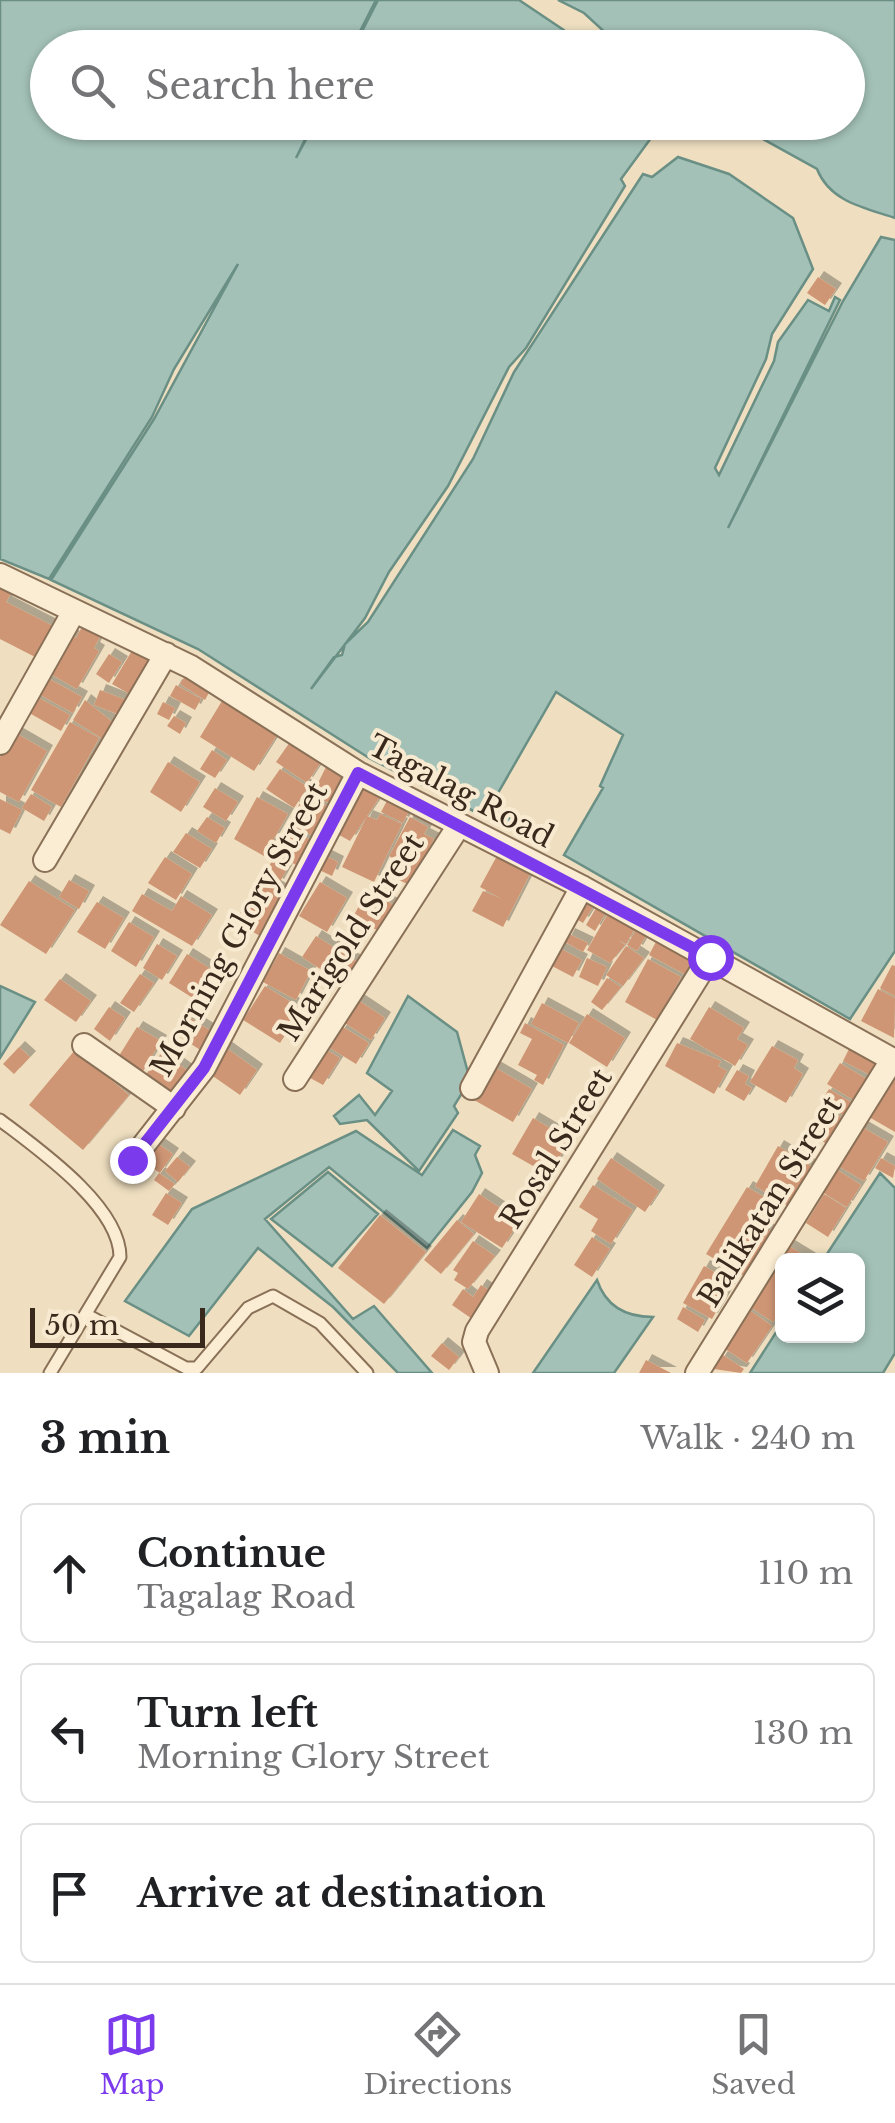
<!DOCTYPE html>
<html lang="en">
<head>
<meta charset="utf-8">
<style>
  :root { --surface:#fff; --page:#f6f6f6; --text:#202124; --muted:#757577; --line:#e0e0e0; --accent:#7c3aed }
  body { margin:0; font-family:"Libre Baskerville",serif; background:var(--page); color:var(--text) }
  .controls { position:absolute; right:30px; bottom:30px; display:grid; overflow:hidden; border-radius:15px; box-shadow:0 2px 8px #0004 }
  .controls button { width:90px; height:90px; display:grid; place-items:center; padding:0; border:0; border-bottom:2px solid var(--line); background:var(--surface); color:var(--text); font:50px sans-serif }
  .scale { position:absolute; left:30px; bottom:25px; width:175px; box-sizing:border-box; padding-left:10px; border:5px solid #38291c; border-top:0; font-size:28px; line-height:35px; white-space:nowrap; color:#38291c; -webkit-text-stroke:8px #f7ead0; paint-order:stroke }
  .stop { position:absolute; width:30px; height:30px; margin:-22px; border:8px solid #7c3aed; border-radius:50%; background:#fff }
  .stop.end { background:#7c3aed; border-color:#fff; box-shadow:0 2px 10px #0008 }
  .list { margin:0; padding:0; list-style:none }
  h2 { display:flex; justify-content:space-between; align-items:center; height:130px; margin:0; padding:0 40px; font-size:42px }
  h2 small { font-size:32px; font-weight:400; color:var(--muted) }
  .list li { display:grid; grid-template-columns:65px 1fr auto; gap:30px; align-items:center; box-sizing:border-box; height:140px; margin:0 20px 20px; padding:0 20px; border:2px solid var(--line); border-radius:15px }
  .list b { display:block; font-size:38px; white-space:nowrap }
  .list p { margin:0; font-size:32px; white-space:nowrap; color:var(--muted) }
  .list em { font-size:32px; font-style:normal; color:var(--muted) }
  .icon { flex:none; width:55px; height:55px; fill:none; stroke:currentColor; stroke-width:2; stroke-linecap:round; stroke-linejoin:round }
  .map { position:relative; flex:none; width:895px; height:1373px; overflow:hidden }
  .search { position:absolute; background:var(--surface); box-shadow:0 2px 8px #0004; left:30px; right:30px; top:30px; height:110px; display:flex; align-items:center; gap:25px; box-sizing:border-box; padding:0 35px; border-radius:55px; color:var(--muted); font-size:38px }
  .sheet { height:610px; background:var(--surface) }
  nav { display:flex; justify-content:space-around; align-items:center; box-sizing:border-box; height:140px; border-top:2px solid var(--line); background:var(--surface); font-size:28px; color:var(--muted) }
  nav a { display:grid; justify-items:center; gap:5px }
  nav .on { color:var(--accent) }
  .map>svg:first-child { display:block }
</style>
</head>
<body>
<div class="map">
<svg width="895" height="1373" viewBox="0 0 895 1373">
  <defs>
    <filter id="shadow"><feDropShadow dx="6" dy="-6" stdDeviation="0" flood-color="#0004"/></filter>
  </defs>
  <rect width="100%" height="100%" fill="#efdfc0"/>
  <path fill="#a3c1b7" stroke="#6a8f85" stroke-width="2.5" d="M0,0H376L352,47L48,48V122L313,123L296,158L315,123H662L621,179L625,186L526,348L509,367L448,486L389,572L365,618L311,689L334,657L342,655L345,644L368,622L473,459L514,372L643,174L652,177L678,157L729,174L793,218L813,269L772,334L766,359L715,468L719,475L774,361L778,342L808,300L829,311L835,297L840,300L728,528L843,301L881,237L895,240V951L850,1019L564,855L603,788L600,786L623,735L556,692L494,800L518,828L511,830L369,758L198,649L51,580L154,419L238,264L174,369L152,417L49,579L0,559Z
    M378,0H519L589,47H354Z
    M558,0H895V218C865,208 830,202 817,169L734,123L848,122V48L621,47L584,13Z
    M0,986L35,1002L0,1058Z
    M408,996L457,1032L470,1080L454,1106L458,1113L419,1171L367,1120L340,1124L334,1116L359,1095L375,1115L392,1091L367,1073Z
    M453,1130L480,1146L475,1155L482,1173L472,1192L427,1248L329,1167L265,1219L353,1319L374,1306L432,1373H398L333,1307L258,1248L189,1336L125,1301L192,1209L356,1131L422,1175Z
    M328,1172L378,1214L332,1266L271,1219Z
    M880,1173L895,1188V1353L883,1373H750L782,1323V1336H858V1260H823Z
    M597,1280C606,1307 626,1317 653,1317L614,1373H533Z"/>
  <path fill="#cf9674" filter="url(#shadow)" d="M818,277L836,289L825,305L807,293Z
    M0,584L13,590L6,602L53,626L37,658L0,639Z
    M83,625L101,635L94,648L99,651L77,689L47,672L69,634L76,638Z
    M133,649L154,662L133,696L112,684Z
    M109,654L122,662L109,683L96,674Z
    M187,673L211,689L205,700L180,684Z
    M44,676L82,697L73,713L35,692Z
    M176,685L201,699L195,710L170,696Z
    M100,690L131,702L125,717L94,705Z
    M32,694L70,715L61,731L24,710Z
    M85,700L116,725L106,741L73,720Z
    M222,701L277,735L254,771L200,737Z
    M163,702L175,708L169,720L157,714Z
    M174,716L186,723L180,734L167,726Z
    M70,722L99,738L61,807L31,790Z
    M14,732L47,751L19,802L0,792V757Z
    M290,742L321,762L307,783L276,762Z
    M212,750L227,760L215,778L200,769Z
    M168,762L200,782L181,812L150,792Z
    M326,767L347,778L333,805L312,795Z
    M280,769L308,787L294,808L266,789Z
    M361,783L382,794L350,841L334,832Z
    M215,788L238,802L226,821L203,807Z
    M31,794L52,807L44,821L22,808Z
    M304,795L331,808L316,837L289,825Z
    M390,795L411,807L403,823L381,812Z
    M257,797L288,814L264,856L234,839Z
    M0,799L22,810L10,834L0,829Z
    M380,814L402,824L374,882L342,867L367,816L377,820Z
    M207,817L225,828L216,843L197,831Z
    M410,817L428,827L424,834L434,839L409,885L386,873L394,859L389,856Z
    M288,828L314,842L300,867L274,853Z
    M186,833L212,849L200,868L173,852Z
    M320,853L338,862L332,876L313,867Z
    M498,854L531,872L503,927L472,911L483,891L502,899L480,887Z
    M275,856L290,864L278,885L263,876Z
    M165,857L192,874L176,900L148,883Z
    M261,878L287,893L262,937L235,922Z
    M69,880L89,891L79,909L59,897Z
    M29,881L75,910L46,954L0,925Z
    M320,882L347,898L327,932L299,916Z
    M367,891L398,907L384,934L353,917Z
    M142,894L172,911L181,896L212,915L192,946L132,911Z
    M587,897L596,902L583,923L575,918Z
    M97,902L124,918L105,949L77,932Z
    M599,903L608,909L595,931L586,925Z
    M610,910L628,920L626,925L634,930L626,944L618,940L625,945L610,963L587,950Z
    M129,922L154,937L136,967L111,951Z
    M639,925L649,931L637,951L627,945Z
    M569,934L588,943L583,952L565,942Z
    M316,936L357,962L343,984L302,957Z
    M659,936L700,959L690,977L649,955Z
    M157,944L177,956L162,980L143,968Z
    M626,946L644,958L623,986L606,975Z
    M559,948L582,960L573,977L550,965Z
    M279,953L311,971L296,1000L263,982Z
    M187,954L214,971L196,1000L169,983Z
    M587,958L607,967L598,986L579,977Z
    M648,959L681,977L657,1020L625,1002Z
    M892,965L895,966V996L880,988Z
    M140,974L154,983L134,1012L120,1003Z
    M607,978L621,987L602,1010L591,1002Z
    M60,979L91,1001L76,1022L44,1000Z
    M265,986L302,1009L280,1043L243,1020Z
    M878,989L895,998L894,1038L861,1021Z
    M352,996L385,1018L371,1040L337,1018Z
    M542,1003L579,1023L568,1043L531,1024Z
    M109,1007L125,1018L110,1041L94,1029Z
    M709,1007L744,1028L737,1039L748,1045L735,1066L690,1039Z
    M587,1014L625,1038L607,1067L569,1043Z
    M189,1017L217,1035L205,1053L177,1035Z
    M525,1023L564,1045L543,1085L534,1080L537,1075L518,1065L532,1039L520,1033Z
    M137,1027L161,1041L142,1073L117,1059Z
    M343,1027L369,1043L356,1064L330,1048Z
    M677,1043L721,1061L718,1066L727,1071L714,1094L665,1066Z
    M852,1043L887,1061L878,1079L843,1061Z
    M320,1046L340,1058L323,1085L303,1074Z
    M772,1046L798,1060L794,1068L803,1074L786,1103L750,1082Z
    M19,1047L30,1057L14,1074L3,1064Z
    M225,1047L257,1070L240,1095L207,1072Z
    M75,1050L129,1095L83,1150L29,1105Z
    M162,1052L188,1071L171,1095L145,1076Z
    M840,1063L873,1083L860,1104L827,1084Z
    M494,1067L532,1089L513,1122L474,1100Z
    M737,1070L749,1076L745,1084L752,1088L744,1101L725,1090Z
    M895,1074V1132L869,1117Z
    M829,1089L856,1105L848,1118L821,1102Z
    M826,1108L849,1122L833,1148L811,1134Z
    M533,1118L570,1140L549,1175L512,1154Z
    M862,1127L888,1142L864,1181L838,1166Z
    M154,1141L173,1154L160,1173L141,1160Z
    M778,1146L811,1166L788,1206L755,1186Z
    M177,1157L190,1167L178,1182L165,1171Z
    M611,1158L659,1191L645,1212L597,1179Z
    M881,1158L895,1166L893,1178L875,1168Z
    M836,1169L861,1185L847,1207L822,1192Z
    M159,1173L175,1184L169,1191L154,1180Z
    M593,1185L633,1210L611,1244L591,1231L598,1219L579,1207Z
    M747,1187L768,1199L754,1221L773,1233L746,1277L706,1254Z
    M166,1193L182,1203L168,1225L152,1215Z
    M479,1194L520,1221L502,1248L461,1222Z
    M824,1194L846,1208L828,1237L806,1223Z
    M380,1215L426,1252L384,1304L338,1268Z
    M457,1220L474,1234L441,1274L424,1260Z
    M592,1237L610,1249L592,1277L574,1265Z
    M473,1241L495,1256L468,1289L454,1280L458,1273L453,1270Z
    M789,1246L812,1260H782V1307L773,1322L750,1307Z
    M704,1266L733,1283L712,1319L683,1303Z
    M481,1285L490,1291L478,1323L452,1305L463,1289L473,1297Z
    M683,1307L705,1320L698,1332L677,1319Z
    M748,1309L772,1326L747,1363L722,1347Z
    M442,1343L459,1357L449,1370L431,1356Z
    M723,1355L744,1369L741,1373L714,1369Z
    M646,1360L671,1373H639Z"/>
  <g fill="none" stroke-linecap="round" stroke-linejoin="round">
    <defs>
      <path id="lane" d="M0,1120C38,1149 120,1206 120,1257L50,1373
        M87,1315L186,1368H197L248,1308L273,1296L320,1323L367,1373"/>
      <path id="street" d="M0,575L191,667L358,773L582,887L895,1061
        M0,743L73,613
        M45,860L166,654
        M84,1045L174,1108
        M295,1079L458,827
        M472,1088L582,887
        M132,1160L204,1068L358,773
        M487,1373L474,1342L477,1331L710,957
        M697,1373L892,1060"/>
    </defs>
    <use href="#lane" stroke="#897057" stroke-width="15"/>
    <use href="#street" stroke="#897057" stroke-width="26"/>
    <use href="#lane" stroke="#faedd3" stroke-width="11"/>
    <use href="#street" stroke="#faedd3" stroke-width="22"/>
  </g>
  <g fill="none" stroke-linecap="round" stroke-linejoin="round">
    <path stroke="#7c3aed" stroke-width="12" d="M132,1160L204,1068L358,773L710,957"/>
  </g>
  <g text-anchor="middle" dominant-baseline="central" stroke-width="8" stroke-linejoin="round" paint-order="stroke">
    <g font-size="30" fill="#38291c" stroke="#f7ead0">
      <text transform="translate(461 791) rotate(28)">Tagalag Road</text>
      <text transform="translate(239 929) rotate(-61)">Morning Glory Street</text>
      <text transform="translate(351 937) rotate(-57)">Marigold Street</text>
      <text transform="translate(556 1148) rotate(-58)">Rosal Street</text>
      <text transform="translate(770 1201) rotate(-58)">Balikatan Street</text>
    </g>
  </g>
</svg>
<div class="controls">
<button><svg class="icon" aria-label="layers" viewBox="0 0 24 24"><path d="M12 4l9 5-9 5-9-5zM3 14l9 5 9-5"/></svg></button>
</div>
<div class="scale">50 m</div>
<div class="stop" style="left:710px;top:957px"></div>
<div class="stop end" style="left:132px;top:1160px"></div>
<div class="search"><svg class="icon" aria-label="search" viewBox="0 0 24 24"><circle cx="10" cy="10" r="6"/><path d="M15 15l6 6"/></svg>Search here</div>
</div>
<section class="sheet">
<h2>3 min<small>Walk · 240 m</small></h2>
<ul class="list">
<li><svg class="icon" aria-label="ahead" viewBox="0 0 24 24"><path d="M12 20V5M6 11l6-6 6 6"/></svg><div><b>Continue</b><p>Tagalag Road</p></div><em>110 m</em></li>
<li><svg class="icon" aria-label="left" viewBox="0 0 24 24"><path d="M17 20v-9H6M10 6l-5 5 5 5"/></svg><div><b>Turn left</b><p>Morning Glory Street</p></div><em>130 m</em></li>
<li><svg class="icon" aria-label="arrive" viewBox="0 0 24 24"><path d="M6 21V4h12l-3 4 3 4H6"/></svg><div><b>Arrive at destination</b></div></li>
</ul>
</section>
<nav>
<a class="on"><svg class="icon" aria-label="map" viewBox="0 0 24 24"><path d="M3 6l6-2 6 2 6-2v14l-6 2-6-2-6 2zM9 4v14M15 6v14"/></svg>Map</a>
<a><svg class="icon" aria-label="directions" viewBox="0 0 24 24"><path d="M12 3l9 9-9 9-9-9zM9 14v-3h6M13 9l2 2-2 2"/></svg>Directions</a>
<a><svg class="icon" aria-label="saved" viewBox="0 0 24 24"><path d="M7 4h10v16l-5-4-5 4z"/></svg>Saved</a>
</nav>
</body>
</html>
